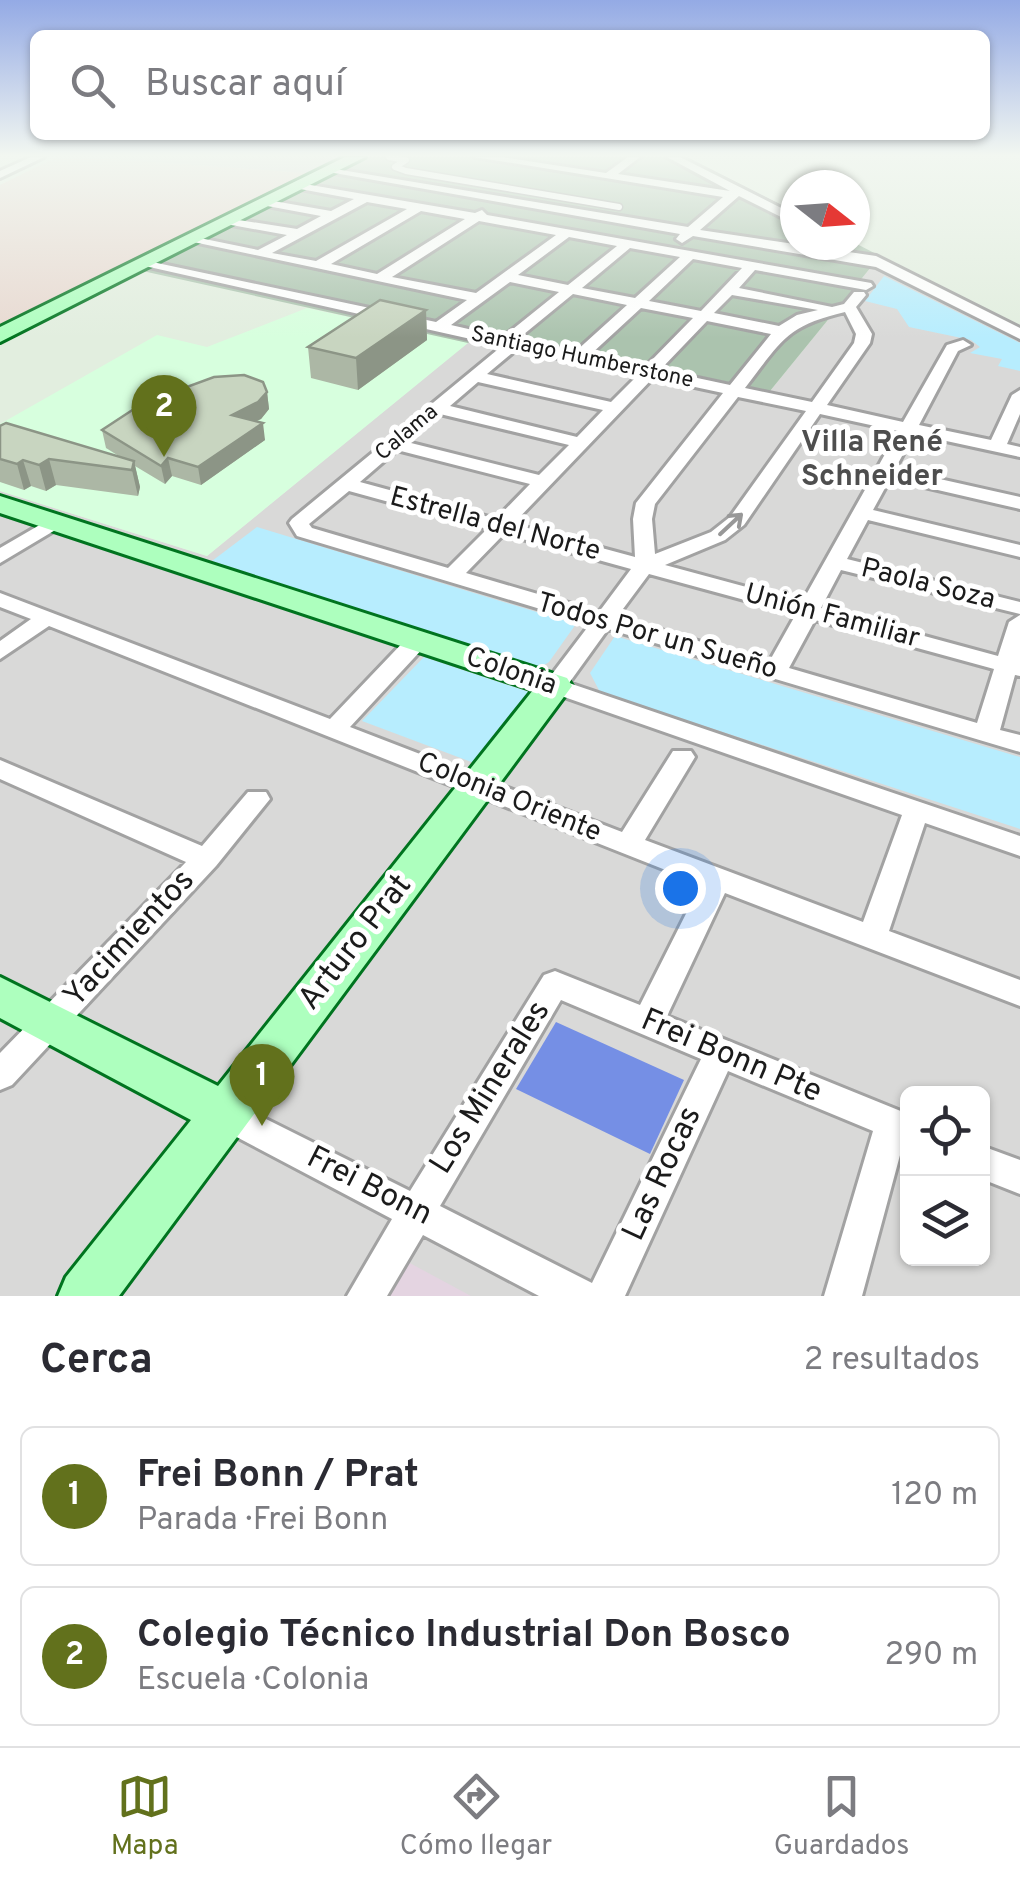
<!DOCTYPE html>
<html lang="es">
<head>
<meta charset="utf-8">
<style>
  :root { --surface:#fff; --page:#f7f7f7; --text:#2b2b33; --muted:#7c7c81; --line:#e1e1e2; --accent:#62711c }
  body { margin:0; font-family:Overpass,sans-serif; background:var(--page); color:var(--text) }
  .controls { position:absolute; right:30px; bottom:30px; display:grid; overflow:hidden; border-radius:15px; box-shadow:0 2px 8px #0004 }
  .controls button { width:90px; height:90px; display:grid; place-items:center; padding:0; border:0; border-bottom:2px solid var(--line); background:var(--surface); color:var(--text); font:50px sans-serif }
  .compass { position:absolute; left:780px; top:170px; width:90px; height:90px; border-radius:50%; background:var(--surface); box-shadow:0 2px 8px #0004; rotate:107deg }
  .you { position:absolute; left:680px; top:888px; width:35px; height:35px; margin:-25px; border:8px solid #fff; border-radius:50%; background:#1a73e8; box-shadow:0 0 0 15px #1a73e833 }
  .badge { display:grid; place-items:center; width:65px; height:65px; border-radius:50%; background:var(--accent); color:#fff; font-size:32px; font-weight:700 }
  .pin { position:absolute; translate:-50% -82px; filter:drop-shadow(0 2px 5px #0008) }
  .pin::after { content:''; position:absolute; top:52px; width:35px; height:30px; background:inherit; clip-path:polygon(0 0,100% 0,50% 100%) }
  .list { margin:0; padding:0; list-style:none }
  h2 { display:flex; justify-content:space-between; align-items:center; height:130px; margin:0; padding:0 40px; font-size:42px }
  h2 small { font-size:32px; font-weight:400; color:var(--muted) }
  .list li { display:grid; grid-template-columns:65px 1fr auto; gap:30px; align-items:center; box-sizing:border-box; height:140px; margin:0 20px 20px; padding:0 20px; border:2px solid var(--line); border-radius:15px }
  .list b { display:block; font-size:38px; white-space:nowrap }
  .list p { margin:0; font-size:32px; white-space:nowrap; color:var(--muted) }
  .list em { font-size:32px; font-style:normal; color:var(--muted) }
  .icon { flex:none; width:55px; height:55px; fill:none; stroke:currentColor; stroke-width:2; stroke-linecap:round; stroke-linejoin:round }
  .map { position:relative; flex:none; width:1020px; height:1296px; overflow:hidden }
  .search { position:absolute; background:var(--surface); box-shadow:0 2px 8px #0004; left:30px; right:30px; top:30px; height:110px; display:flex; align-items:center; gap:25px; box-sizing:border-box; padding:0 35px; border-radius:15px; color:var(--muted); font-size:38px }
  .sheet { height:450px; background:var(--surface) }
  nav { display:flex; justify-content:space-around; align-items:center; box-sizing:border-box; height:140px; border-top:2px solid var(--line); background:var(--surface); font-size:28px; color:var(--muted) }
  nav a { display:grid; justify-items:center; gap:5px }
  nav .on { color:var(--accent) }
  .map>svg:first-child { display:block }
</style>
</head>
<body>
<div class="map">
<svg width="1020" height="1296" viewBox="0 0 1020 1296">
  <rect width="100%" height="100%" fill="#e2eedf"/>
  <path fill="#d9d9d8" fill-rule="evenodd" d="M82,157H356L319,174Z
    M880,256L1020,327V1296H0V491L207,556L483,330L770,391ZM908,1094H982V1258H908Z"/>
  <path fill="#e8d9d1" d="M57,157H82L319,174L0,332V185Z"/>
  <path fill="#d7ffde" d="M307,308L468,343L207,556L0,491V424L157,335L207,347Z"/>
  <path fill="#abc3ae" d="M367,157H687L795,212V245L855,243L880,256L770,391L483,330L468,343L138,270Z"/>
  <path fill="#b7edfe" d="M884,276L1020,343V371L998,366L1002,359L970,353L980,347L971,340L909,327L897,309L865,301Z
    M257,527L576,624L549,662L536,670L212,561Z
    M615,636L1020,757V829L600,692L590,673Z
    M424,657L529,692L474,763L362,721Z"/>
  <path fill="#758fe5" d="M556,1022L684,1080L650,1154L516,1089Z"/>
  <path fill="#e4d4e1" d="M406,1261L471,1296H386Z"/>
  <g fill="none" stroke-linecap="round" stroke-linejoin="round">
    <defs>
      <path id="lane" d="M389,157L406,160L395,167L406,171L619,207"/>
      <path id="street" d="M31,157H44L0,178V171Z
        M475,157H501L606,173L628,157H640L618,174L730,191L667,157H680L795,215V224L739,196L700,230L876,256L1020,328V339L876,267L693,236L682,243L676,239L680,234L323,171L329,168L688,227L723,197Z
        M299,183L475,213L482,210L487,215L871,283L873,286L866,290L755,270L739,288L832,307L844,304L854,292H864L866,295L856,307L872,334L870,343L827,405L903,422L947,345L963,340L971,345L958,351L919,425L991,440L1012,395L1020,390V414L1007,444L1020,447V457L914,434L895,469L1020,497V509L890,479L873,510L1020,545V557L868,520L847,559L1020,602V614L841,570L821,608L998,656L1009,622L1020,615V676L1015,675L1000,730L1020,735V752L608,629L569,683L1020,836V856L925,823L889,931L1020,980V1006L725,893L667,1016L908,1114V1146L903,1144L862,1296H824L873,1131L728,1071L625,1296H539L423,1235L387,1296H347L392,1219L212,1124L207,1113L212,1102L224,1098L410,1191L544,975L555,971L640,1005L701,884L49,626L0,659V641L31,619L0,607V593L330,719L410,635H426L429,640L426,645L350,727L622,832L673,751H691L695,757L645,840L863,922L902,815L547,691L543,686L590,624L297,536L289,523L292,519L502,346L136,264L143,260L436,322L467,300L184,240L190,236L258,250L287,235L226,224V218L297,229L321,216L262,205V199L331,211L354,199L295,188ZM367,202L407,209L316,261L272,253ZM421,211L465,219L377,274L331,264ZM479,221L556,235L476,293L392,277ZM569,237L617,246L568,285L518,275ZM630,248L680,257L635,298L582,288ZM693,259L742,268L701,311L649,301ZM510,282L559,292L503,337L451,325ZM573,294L627,305L575,352L518,339ZM732,295L818,310L797,315L779,326L714,313ZM641,308L693,318L645,367L590,355ZM845,312L856,334L854,343L812,402L745,388C781,342 785,326 845,312ZM707,321L771,334L730,385L660,370ZM517,349L638,375L611,402L487,374ZM653,378L723,393L636,503L633,519L635,557L513,524ZM478,382L603,410L577,437L450,406ZM738,397L806,411L730,517L711,532L655,554L652,519L655,504ZM440,414L569,445L539,475L407,442ZM820,414L898,431L802,602L665,565L725,540L744,525ZM397,450L530,484L496,519L360,482ZM349,491L487,529L448,568L312,528L309,524ZM504,534L631,569L599,612L466,573ZM649,574L796,614L769,662L617,617ZM815,620L994,669L977,723L789,668ZM561,1000L701,1059L592,1283L440,1206Z
        M55,516L62,518L65,522L62,526L0,563V548Z
        M0,760L202,846L248,792H266L270,799L216,866L12,1085L0,1090V1053L186,862L0,779Z
        M982,1146L1020,1160V1194L982,1179Z"/>
      <path id="secondary" d="M345,157H365L0,342V327Z
        M0,496L567,678L572,686L119,1296H58L66,1277L191,1120L0,1018V977L218,1086L533,690L0,513Z"/>
    </defs>
    <use href="#lane" stroke="#a2a2a2" stroke-width="9"/>
    <use href="#street" stroke="#a2a2a2" stroke-width="6"/>
    <use href="#secondary" stroke="#00741f" stroke-width="6"/>
    <use href="#lane" stroke="#fff" stroke-width="6"/>
    <use href="#street" fill="#fff" fill-rule="evenodd"/>
    <use href="#secondary" fill="#adffbe" fill-rule="evenodd"/>
  </g>
  <path fill="#acb7a5" d="M426,310L427,340L358,390L311,378L308,347Z
    M267,392L269,409L261,419L256,421L265,440L201,485L172,476L165,484L135,466L140,487L138,496L56,485L46,491L31,486L24,490L0,482V426L122,458L106,448L102,430Z"/>
  <path fill="#8c9586" d="M426,310L427,340L358,390L356,358Z
    M267,392L269,409L261,419L234,432L232,415Z
    M263,423L265,440L201,485L198,467Z
    M168,458L172,476L165,484L161,466Z
    M49,459L56,485L46,491L39,465Z
    M23,460L31,486L24,490L17,464Z
    M134,461L140,487L138,496L132,470Z"/>
  <path fill="#c8d5c0" stroke="#8c9586" stroke-width="2.5" d="M380,300L426,310L356,358L308,347Z
    M244,375L263,382L267,392L258,402L232,415L263,423L198,467L168,458L161,466L102,430L143,403L214,377Z
    M6,423L134,461L132,470L49,459L39,465L23,460L17,464L0,459V426Z"/>
  <defs><path id="oneway-shaft" d="M-6 0H5M1.5-3L5.5 0L1.5 3" fill="none" stroke-width="1.6" stroke-linecap="round" stroke-linejoin="round" transform="scale(2.5)"/></defs>
  <use stroke="#989898" href="#oneway-shaft" transform="translate(731 524) rotate(-43)"/>
  <linearGradient id="sky" x2="0" y2="1"><stop stop-color="#94aae5"/><stop offset="0.46" stop-color="#f2f7f1"/><stop offset="1" stop-color="#f2f7f1" stop-opacity="0"/></linearGradient>
  <rect width="1020" height="338" fill="url(#sky)"/>
  <g text-anchor="middle" dominant-baseline="central" stroke-width="10" stroke-linejoin="round" paint-order="stroke">
    <g font-size="22" fill="#1b1b1b" stroke="#fff">
      <text transform="translate(582 358) rotate(12)">Santiago Humberstone</text>
      <text transform="translate(407 433) rotate(-40)">Calama</text>
    </g>
    <g font-size="28" fill="#1b1b1b" stroke="#fff">
      <text transform="translate(495 525) rotate(15)">Estrella del Norte</text>
      <text transform="translate(928 585) rotate(14)">Paola Soza</text>
      <text transform="translate(832 617) rotate(15)">Unión Familiar</text>
      <text transform="translate(657 637) rotate(16)">Todos Por un Sueño</text>
      <text transform="translate(511 672) rotate(19)">Colonia</text>
      <text transform="translate(509 798) rotate(22)">Colonia Oriente</text>
    </g>
    <g font-size="30" font-weight="bold" fill="#4e4e4e" stroke="#fff">
      <text x="872" y="443">Villa René<tspan x="872" dy="34">Schneider</tspan></text>
    </g>
    <g font-size="32" fill="#1b1b1b" stroke="#fff">
      <text transform="translate(130 939) rotate(-47)">Yacimientos</text>
      <text transform="translate(356 943) rotate(-52)">Arturo Prat</text>
      <text transform="translate(731 1057) rotate(23)">Frei Bonn Pte</text>
      <text transform="translate(491 1088) rotate(-58)">Los Minerales</text>
      <text transform="translate(663 1174) rotate(-65)">Las Rocas</text>
      <text transform="translate(369 1187) rotate(27)">Frei Bonn</text>
    </g>
  </g>
</svg>
<div class="controls">
<button><svg class="icon" aria-label="locate" viewBox="0 0 24 24"><circle cx="12" cy="12" r="6"/><path d="M12 2v4M12 18v4M2 12h4M18 12h4"/></svg></button>
<button><svg class="icon" aria-label="layers" viewBox="0 0 24 24"><path d="M12 4l9 5-9 5-9-5zM3 14l9 5 9-5"/></svg></button>
</div>
<svg class="compass" viewBox="-18 -18 36 36"><path d="M0-13l5 13h-10z" fill="#e53935"/><path d="M0 13l5-13h-10z" fill="#7c7c81"/></svg>
<div class="you"></div>
<div class="pin badge" style="left:262px;top:1126px">1</div>
<div class="pin badge" style="left:164px;top:457px">2</div>
<div class="search"><svg class="icon" aria-label="search" viewBox="0 0 24 24"><circle cx="10" cy="10" r="6"/><path d="M15 15l6 6"/></svg>Buscar aquí</div>
</div>
<section class="sheet">
<h2>Cerca<small>2 resultados</small></h2>
<ul class="list">
<li><span class="badge">1</span><div><b>Frei Bonn / Prat</b><p>Parada · Frei Bonn</p></div><em>120 m</em></li>
<li><span class="badge">2</span><div><b>Colegio Técnico Industrial Don Bosco</b><p>Escuela · Colonia</p></div><em>290 m</em></li>
</ul>
</section>
<nav>
<a class="on"><svg class="icon" aria-label="map" viewBox="0 0 24 24"><path d="M3 6l6-2 6 2 6-2v14l-6 2-6-2-6 2zM9 4v14M15 6v14"/></svg>Mapa</a>
<a><svg class="icon" aria-label="directions" viewBox="0 0 24 24"><path d="M12 3l9 9-9 9-9-9zM9 14v-3h6M13 9l2 2-2 2"/></svg>Cómo llegar</a>
<a><svg class="icon" aria-label="saved" viewBox="0 0 24 24"><path d="M7 4h10v16l-5-4-5 4z"/></svg>Guardados</a>
</nav>
</body>
</html>
